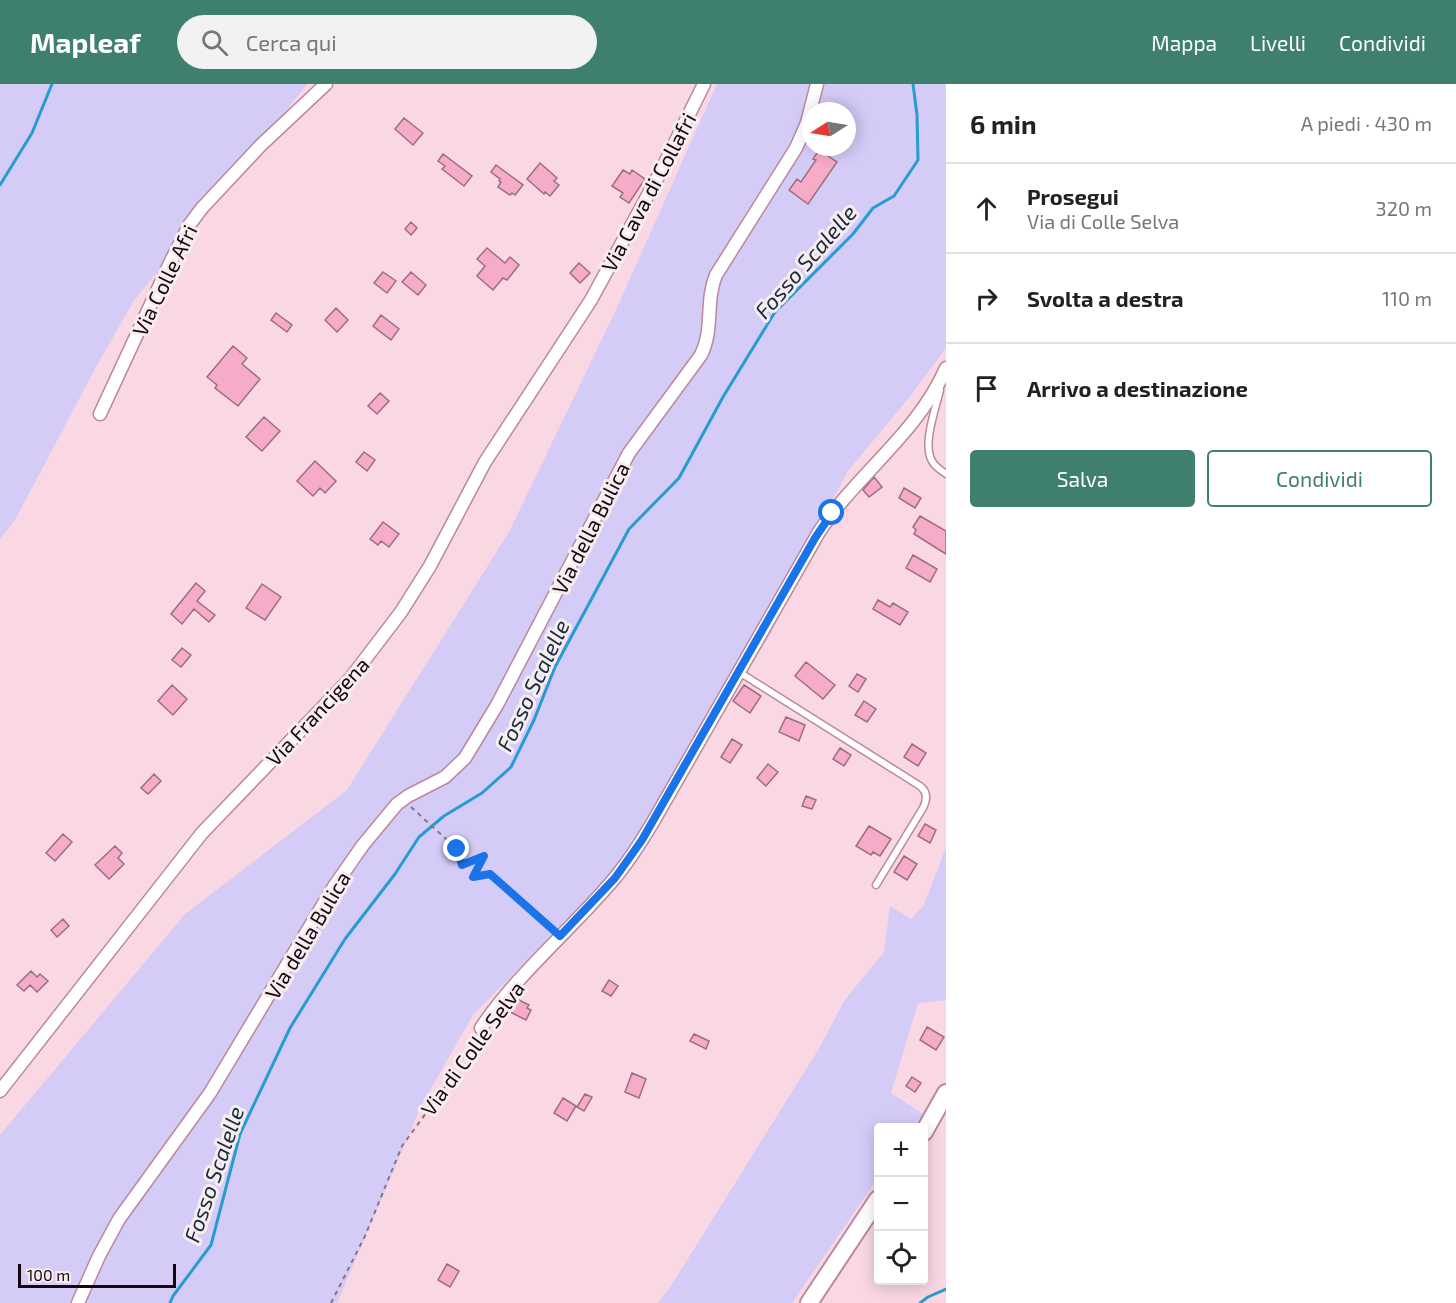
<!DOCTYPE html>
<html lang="it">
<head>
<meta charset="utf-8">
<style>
  :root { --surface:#fff; --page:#f2f2f2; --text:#222; --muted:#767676; --line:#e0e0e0; --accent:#3f7f6e }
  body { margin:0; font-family:"Exo 2",sans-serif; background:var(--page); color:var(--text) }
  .controls { position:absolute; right:18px; bottom:18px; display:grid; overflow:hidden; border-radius:6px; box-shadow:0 3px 15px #0003 }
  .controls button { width:54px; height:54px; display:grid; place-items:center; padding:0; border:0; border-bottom:2px solid var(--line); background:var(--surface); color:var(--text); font:30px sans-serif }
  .compass { position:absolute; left:802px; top:18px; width:54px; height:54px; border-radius:50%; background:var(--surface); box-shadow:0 3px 15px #0003; rotate:258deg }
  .scale { position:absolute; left:18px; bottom:15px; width:158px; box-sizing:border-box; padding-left:6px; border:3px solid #16060d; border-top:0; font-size:16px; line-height:21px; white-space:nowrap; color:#16060d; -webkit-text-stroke:4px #f7ecf0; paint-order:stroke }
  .stop { position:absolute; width:18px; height:18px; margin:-14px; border:4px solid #1a73e8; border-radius:50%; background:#fff }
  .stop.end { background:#1a73e8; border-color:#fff; box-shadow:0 2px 6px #0008 }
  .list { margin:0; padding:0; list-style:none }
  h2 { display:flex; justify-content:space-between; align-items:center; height:78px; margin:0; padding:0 24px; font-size:26px }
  h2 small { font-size:20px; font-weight:400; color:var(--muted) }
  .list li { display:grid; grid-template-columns:39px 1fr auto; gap:18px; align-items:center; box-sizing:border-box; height:90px; padding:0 24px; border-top:2px solid var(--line) }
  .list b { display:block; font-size:22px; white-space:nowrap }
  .list p { margin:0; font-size:20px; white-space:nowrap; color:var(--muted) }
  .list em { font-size:20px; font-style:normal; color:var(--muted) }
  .actions { display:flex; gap:12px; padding:18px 24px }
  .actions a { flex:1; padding:14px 0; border:2px solid var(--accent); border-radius:6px; text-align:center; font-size:21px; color:var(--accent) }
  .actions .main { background:var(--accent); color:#fff }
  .icon { flex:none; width:33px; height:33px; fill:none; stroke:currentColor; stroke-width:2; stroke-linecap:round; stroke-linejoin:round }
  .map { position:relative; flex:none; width:946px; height:1219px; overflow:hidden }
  header { display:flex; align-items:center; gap:36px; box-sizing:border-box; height:84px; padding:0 30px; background:var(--accent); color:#fff }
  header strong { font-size:28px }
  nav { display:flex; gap:33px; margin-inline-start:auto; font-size:21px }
  .search { width:420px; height:54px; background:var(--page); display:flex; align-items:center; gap:15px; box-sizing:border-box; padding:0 21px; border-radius:33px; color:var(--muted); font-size:22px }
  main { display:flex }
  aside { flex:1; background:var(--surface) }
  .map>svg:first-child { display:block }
</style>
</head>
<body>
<header>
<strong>Mapleaf</strong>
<div class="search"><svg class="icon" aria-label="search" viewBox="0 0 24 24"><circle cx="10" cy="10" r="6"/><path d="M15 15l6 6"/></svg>Cerca qui</div>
<nav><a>Mappa</a><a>Livelli</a><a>Condividi</a></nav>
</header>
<main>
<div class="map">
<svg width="946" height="1219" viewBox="0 0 946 1219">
  <rect width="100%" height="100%" fill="#f9d8e4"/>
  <path fill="#d4cbf7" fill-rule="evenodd" d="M0,0H307L133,218L96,283L15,436L0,455Z
    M717,0H946V264L908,315L848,387L812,455L772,548L704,656L588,825L534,869L473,931L422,1020L337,1219H0V1051L185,830L347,706L509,448L615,228ZM811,27H847V63H811Z
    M946,763V916L918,919L891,1009L923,1030L913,1043L878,1044V1094L792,1219H658L671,1202L820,963L844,917L884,868L890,822L911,835L924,821Z"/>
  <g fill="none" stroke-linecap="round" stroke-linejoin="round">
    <path stroke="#269cd1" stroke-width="3" d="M0,101L32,49L52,0
      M170,1219L173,1212L211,1161L240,1050L290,944L345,855L395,790L419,753L444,732L482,709L511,683L534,636L555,583L629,445L679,394L723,313L775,228L853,150L873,124L894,112L918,76L917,31L913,0
      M920,1219L928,1213L946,1205"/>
  </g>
  <path fill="#f6abc8" stroke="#9e6d80" stroke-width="1.5" d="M404,34L423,49L413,61L395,45Z
    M819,66L837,78L808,120L789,106L797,95L801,98L816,76L813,75Z
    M443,70L472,92L464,102L442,85L445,82L438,77Z
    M540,79L557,94L554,97L559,101L550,112L545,108L544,110L527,95Z
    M496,81L523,101L515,111L512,109L510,111L498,103L501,98L499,97L500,95L491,88Z
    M623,86L630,90L632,86L645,95L629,119L620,113L623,109L612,102Z
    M411,138L417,144L411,151L405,145Z
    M487,164L505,179L510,173L519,181L507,196L503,194L493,206L477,192L485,182L477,175Z
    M579,179L590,189L580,199L570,189Z
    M383,188L396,197L387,209L374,199Z
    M411,188L426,201L418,211L402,198Z
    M336,224L348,236L337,248L325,236Z
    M276,229L292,241L287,248L271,236Z
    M381,231L399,245L391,256L373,242Z
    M233,262L247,274L242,280L260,295L238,322L215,304L217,301L207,293Z
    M380,309L389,317L377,330L368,322Z
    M264,333L280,347L262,367L246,353Z
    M364,368L375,376L367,387L356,378Z
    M315,377L336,397L325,409L320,404L313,412L297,397Z
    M874,393L882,403L869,413L863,406Z
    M904,404L921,414L915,424L899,414Z
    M920,432L946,447V470L914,450L916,446L913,443Z
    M383,438L399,450L389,463L381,457L378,461L370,455Z
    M913,471L937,485L930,498L906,484Z
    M196,499L205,507L197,517L215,531L209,538L194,525L182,540L171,530Z
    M262,500L281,513L265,536L246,524Z
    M878,516L890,523L893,519L908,528L900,541L873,525Z
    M182,564L191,571L181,583L172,576Z
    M806,578L835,601L823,615L795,592Z
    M857,590L866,595L858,608L849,602Z
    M172,601L187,615L173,631L158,617Z
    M744,601L761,612L750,629L733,617Z
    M864,617L876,625L867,638L855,631Z
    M786,633L805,641L799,657L779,648Z
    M732,655L742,661L730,679L721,673Z
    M912,660L926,669L918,682L904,673Z
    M840,664L851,671L844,682L833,675Z
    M768,680L778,688L766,702L757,694Z
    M154,690L161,697L148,710L141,704Z
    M806,712L816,716L812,725L802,722Z
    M925,740L936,746L930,759L918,752Z
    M869,742L891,755L880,772L873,768L871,771L856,762Z
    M63,750L72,758L55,777L46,769Z
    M115,762L122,769L118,774L124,780L109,795L95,781Z
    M904,772L917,780L907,796L894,788Z
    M63,835L69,842L57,853L51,846Z
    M31,887L37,893L40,890L48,897L37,908L30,901L24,907L17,901Z
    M609,896L618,902L611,912L602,907Z
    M515,914L529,921L527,924L531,926L526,936L508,927Z
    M927,943L944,953L936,966L920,956Z
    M694,950L709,957L706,965L690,957Z
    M632,989L646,995L639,1014L625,1008Z
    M912,993L921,999L915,1008L906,1002Z
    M585,1010L592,1013L584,1027L577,1023Z
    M563,1014L576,1022L567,1037L554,1029Z
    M447,1180L459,1187L450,1203L438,1196Z"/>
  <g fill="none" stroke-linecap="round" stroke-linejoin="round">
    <defs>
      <path id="service" d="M940,306C936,324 922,360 932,377C935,383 941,386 946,390
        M739,588L920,702C928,708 927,716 923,724L876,801"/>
      <path id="minor" d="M100,330L171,177L190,140L202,124L260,62L326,0
        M481,944C518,889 571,846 614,795C629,777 641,758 653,738L819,448C857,390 918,349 946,284
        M0,1007L202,749L350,595L401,528L430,482L485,378L591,216L661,87L704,0
        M78,1219L99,1172L119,1135L210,1009L333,804L363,761L397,720L408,712L445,693L465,674L497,621L629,369L701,271C714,245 705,217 716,191L796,64L807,39L817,0"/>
      <path id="secondary" d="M924,1048L946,1009
        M809,1219L878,1115"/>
    </defs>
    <use href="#service" stroke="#bb889c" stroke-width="9"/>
    <use href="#minor" stroke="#bb889c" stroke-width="15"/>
    <use href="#secondary" stroke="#bb889c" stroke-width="20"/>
    <path stroke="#8c737d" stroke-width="2" stroke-dasharray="4.5 4.5" stroke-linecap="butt" d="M411,723L457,765L462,781L484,773L473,793L490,790L553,845
      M331,1219L365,1152L402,1062L445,1003L476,952"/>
    <use href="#service" stroke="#fff" stroke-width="6"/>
    <use href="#minor" stroke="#fff" stroke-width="12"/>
    <use href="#secondary" stroke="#fff" stroke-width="16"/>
  </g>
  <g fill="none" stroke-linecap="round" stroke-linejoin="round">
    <path stroke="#1a73e8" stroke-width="8" d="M457,765L462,781L484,772L473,793L490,790L560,852L615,794L642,756L815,454L832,429"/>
  </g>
  <g text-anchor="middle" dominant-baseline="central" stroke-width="6" stroke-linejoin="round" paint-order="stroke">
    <g font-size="21" fill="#16060d" stroke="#f7ecf0">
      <text transform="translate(648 108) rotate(-62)">Via Cava di Collafri</text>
      <text transform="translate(164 196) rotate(-64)">Via Colle Afri</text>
      <text transform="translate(590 444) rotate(-63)">Via della Bulica</text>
      <text transform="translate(317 627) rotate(-47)">Via Francigena</text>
      <text transform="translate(307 851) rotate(-59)">Via della Bulica</text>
      <text transform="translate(472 964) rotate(-54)">Via di Colle Selva</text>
    </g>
    <g font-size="22" font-style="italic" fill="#152d39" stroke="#f7ecf0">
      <text transform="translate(805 177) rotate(-49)">Fosso Scalelle</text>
      <text transform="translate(532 601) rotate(-65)">Fosso Scalelle</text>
      <text transform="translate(213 1090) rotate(-71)">Fosso Scalelle</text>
    </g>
  </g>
</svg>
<div class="controls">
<button>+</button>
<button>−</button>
<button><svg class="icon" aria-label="locate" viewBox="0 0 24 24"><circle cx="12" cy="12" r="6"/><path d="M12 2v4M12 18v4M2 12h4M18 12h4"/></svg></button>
</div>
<svg class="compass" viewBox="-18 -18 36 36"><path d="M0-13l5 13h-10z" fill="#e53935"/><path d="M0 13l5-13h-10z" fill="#767676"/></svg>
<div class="scale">100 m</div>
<div class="stop" style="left:832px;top:429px"></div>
<div class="stop end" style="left:457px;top:765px"></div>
</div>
<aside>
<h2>6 min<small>A piedi · 430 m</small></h2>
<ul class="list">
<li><svg class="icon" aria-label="ahead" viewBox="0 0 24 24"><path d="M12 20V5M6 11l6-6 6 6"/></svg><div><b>Prosegui</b><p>Via di Colle Selva</p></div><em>320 m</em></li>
<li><svg class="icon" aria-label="right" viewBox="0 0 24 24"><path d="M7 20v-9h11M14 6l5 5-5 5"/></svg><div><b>Svolta a destra</b></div><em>110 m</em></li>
<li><svg class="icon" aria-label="arrive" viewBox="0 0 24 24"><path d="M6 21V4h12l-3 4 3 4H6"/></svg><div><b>Arrivo a destinazione</b></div></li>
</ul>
<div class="actions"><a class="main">Salva</a><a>Condividi</a></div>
</aside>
</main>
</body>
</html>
